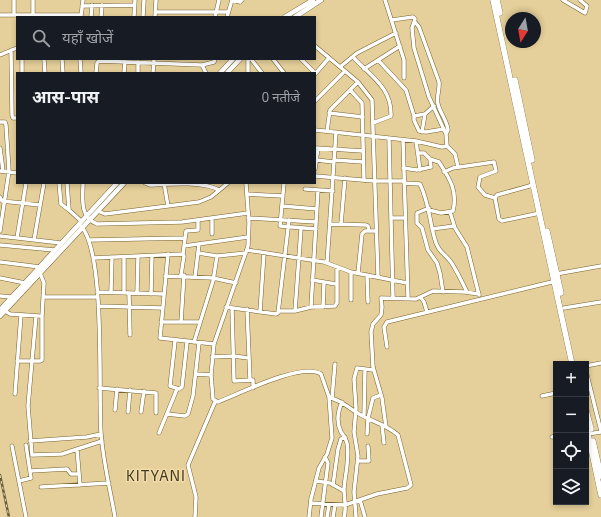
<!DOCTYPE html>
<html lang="hi">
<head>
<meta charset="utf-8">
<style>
  :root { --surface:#171b24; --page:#242831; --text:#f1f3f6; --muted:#9ea1a6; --line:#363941 }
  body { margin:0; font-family:"Exo 2","Noto Sans Devanagari",sans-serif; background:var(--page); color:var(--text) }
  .controls { position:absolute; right:12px; bottom:12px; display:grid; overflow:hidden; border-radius:0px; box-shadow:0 2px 6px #0003 }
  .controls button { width:36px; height:36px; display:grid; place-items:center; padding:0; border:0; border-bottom:1px solid var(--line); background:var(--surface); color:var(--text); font:20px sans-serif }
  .compass { position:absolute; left:505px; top:12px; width:36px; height:36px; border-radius:50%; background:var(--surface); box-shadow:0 2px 6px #0003; rotate:191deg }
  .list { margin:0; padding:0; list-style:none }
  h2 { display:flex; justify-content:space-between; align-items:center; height:52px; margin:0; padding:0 16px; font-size:17px }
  h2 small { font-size:13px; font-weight:400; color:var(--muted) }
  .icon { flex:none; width:22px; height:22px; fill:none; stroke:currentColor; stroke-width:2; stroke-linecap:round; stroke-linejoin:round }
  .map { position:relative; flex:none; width:601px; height:517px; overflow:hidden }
  .search { position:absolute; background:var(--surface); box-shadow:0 2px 6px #0003; left:16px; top:16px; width:300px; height:44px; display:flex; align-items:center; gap:10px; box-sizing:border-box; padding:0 14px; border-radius:0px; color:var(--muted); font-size:15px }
  .panel { position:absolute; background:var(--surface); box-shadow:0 2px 6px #0003; left:16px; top:72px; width:300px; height:112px; border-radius:0px }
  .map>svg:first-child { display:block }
</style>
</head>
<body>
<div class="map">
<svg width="601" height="517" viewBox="0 0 601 517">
  <rect width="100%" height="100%" fill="#e5cf9a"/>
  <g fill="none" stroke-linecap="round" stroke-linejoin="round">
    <defs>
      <path id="street" d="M232,0L240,2L242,0
        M385,0L404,60V78
        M563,0L585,13L587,6L580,0
        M82,6L134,5
        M156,12H228
        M0,15H81
        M14,15V0
        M33,15V0
        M81,16L83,0
        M91,17L92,5
        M101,17L102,5
        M134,17L135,0
        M143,17L144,0
        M155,17L156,0
        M215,17L219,0
        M227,17L232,0
        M415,22L419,27L439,82C440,89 436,97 438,104C440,113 447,120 448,130L446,134
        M315,46L358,82L372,100L378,277
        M11,50L12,115L13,118H17
        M0,55L17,48
        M353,57C370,76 392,87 391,116L373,123
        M44,59L45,73
        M62,59L63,73
        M80,59L81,73
        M251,59L262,73
        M273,59L284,73
        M301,59L315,73
        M378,60L406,90L414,116L425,114L434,106
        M202,65L206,73
        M340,67L357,53L396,33
        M364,69L400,46
        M22,73V59
        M96,73L97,63L99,61L202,65L214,62L215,59
        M124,73L125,62
        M138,73V62
        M153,73L154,59
        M248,73V59
        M315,74L329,58
        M350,90L362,103L364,180
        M315,101L345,71
        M329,113L363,117
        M414,116V120L419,131L426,132L444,129
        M0,122H5L6,125L9,171L0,231
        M315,130L416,141L442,147L447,146L446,134L429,97L414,48L412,28L415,19L413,17L392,20
        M327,131L330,110L358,82
        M422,132L425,114
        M389,139L393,298
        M403,140L408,298
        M416,141L420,170
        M447,146L455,154L458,167
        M0,148L3,171
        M315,148L363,151
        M418,153H424L430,159L439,162C449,178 458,190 453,211L441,213L429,210
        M316,160L334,162
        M334,160L363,162
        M403,168L417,170L431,167L430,159
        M315,169L318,148
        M0,171L17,173
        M444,172L453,168L494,162L496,171L480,177L478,187L485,195L495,198
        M315,176L374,181H404
        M59,183L61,204L69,210
        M67,183L69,210L81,221
        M83,183C83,198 79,217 97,224L182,222L248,213
        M145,183L150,185C169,184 202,181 219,190
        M164,183L168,206
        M246,183L249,223L248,246L214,344L211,375L213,399L218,402C239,394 301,362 321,374L329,397L332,438L327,454L319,468L311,499L309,517
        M284,183L280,226L316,229
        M404,183L420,184C430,205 429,222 436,243C439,252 446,255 451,262C457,271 462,282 467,292
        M533,185L497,195L495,198L499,219L502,221L540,213
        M305,189L333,191
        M247,194L283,196
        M0,197L2,201L40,205
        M282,206L317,209
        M429,208L417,213V223L422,228L428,250L437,263L440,273L443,292
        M98,211L105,214L199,202L211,197L228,183
        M450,212L455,228L467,247L479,295
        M212,218V234
        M248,218L316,222
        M391,218H405
        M330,224L366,225L368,226L369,231
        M341,224L345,178
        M81,226C106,253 98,391 101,433C103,461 110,489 115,517
        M432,229L454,226
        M0,236L61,243
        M17,238L26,183
        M34,240L44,183
        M90,240L185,238
        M0,245L54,250
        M184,246L248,237
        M247,250L324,262L351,272L407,283
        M198,253L217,256L246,253
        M168,254L160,338L214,344
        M183,254L186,231L198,230V220
        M93,258L183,254L184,256L181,275
        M0,262L40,267
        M327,263L336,132
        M351,272V300
        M358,273L362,234L365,231H376
        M556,274L601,266
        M367,275L368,302
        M165,276L213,278L236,283
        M195,277L199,244
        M0,278L25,283
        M312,280L336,284
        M97,292L163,294
        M111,292L112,257
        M124,293V257
        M129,293L130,335
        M137,293L138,256
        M151,294L152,256
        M0,296L11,297
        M43,297H98
        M421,298L424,302L427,312
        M99,306L162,308
        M226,307L276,314L278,313L289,220
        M311,307L318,190
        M323,307L324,282
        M232,308L234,381L253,380V388
        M564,308L601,302
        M247,309L250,380
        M5,311L10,314L39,316
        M279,311H295L311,307L335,306L337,303V267
        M295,311L301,229
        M260,312L264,253
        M36,316L28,406L32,455L62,454L102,441
        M161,322H199
        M181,322L184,275
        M175,341L170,386L179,389L182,387L187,342
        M194,342L213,281L217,256
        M387,347L384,327L387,322L556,281
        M212,357L233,356L249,358
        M17,361H40L42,360V316L44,283L40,273
        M586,366L601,363
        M586,371L601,431
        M196,374L211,375
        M99,388L156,393V413
        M15,394L21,315
        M542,396L556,393
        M332,398L335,364
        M342,402C338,411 336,422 341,432C343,435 346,438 347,443C350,458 345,474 344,489C344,499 347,507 344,517
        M115,410L117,389
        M128,412L130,390
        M141,412L144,391
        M167,414L185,416L188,414L193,396L199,343
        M364,416L365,369
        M382,425L384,443
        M386,427L382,398L373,367L371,332L373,324L381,315L382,307L381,298L416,299L433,291L465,292L479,294
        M159,433L177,389
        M367,434L368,418L373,398L381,395
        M588,434L601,432
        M552,437L556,436
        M30,441L87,437L101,434
        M12,446L26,517
        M77,449L80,485
        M358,461H369L368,446
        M30,471L67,469L71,474H79
        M19,481L31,478L26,445
        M316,481L330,483L344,491
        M333,485L338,449L341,439L345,437
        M41,487L109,483
        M360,500L365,517
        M311,503L345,505L377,494L407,488L411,485L398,435C386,424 369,421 356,412C344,405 344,402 329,397
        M195,517L196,497L188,465L215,402
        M321,517L328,463L325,457
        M327,517L329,505
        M333,517L335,505
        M356,517L354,492L358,456L354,432L356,408L354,379L357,368L373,370"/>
      <path id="secondary" d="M285,17L313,0
        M295,17L321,0
        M220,73L233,59
        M227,73L240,59
        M0,310L117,183
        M0,316L124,183"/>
      <path id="primary" d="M493,0L572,364
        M497,0L500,13
        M515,80L532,160
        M547,231L561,293
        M586,410L591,429
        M586,425L601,495
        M593,441L601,476"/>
    </defs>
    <use href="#street" stroke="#776331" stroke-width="4.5"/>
    <use href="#secondary" stroke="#776331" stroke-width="5.5"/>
    <use href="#primary" stroke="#776331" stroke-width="6"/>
    <use href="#street" stroke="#fff" stroke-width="3.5"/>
    <use href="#secondary" stroke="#fff" stroke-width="4.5"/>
    <use href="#primary" stroke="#fff" stroke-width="5.5"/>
    <defs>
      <path id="rail" d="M0,475L9,517"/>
    </defs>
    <use href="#rail" stroke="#685c3f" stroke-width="2.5"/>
    <use href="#rail" stroke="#f2dca7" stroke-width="1" stroke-dasharray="3" stroke-linecap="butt"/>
  </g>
  <g text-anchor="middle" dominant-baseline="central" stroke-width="3" stroke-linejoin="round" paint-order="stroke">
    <g font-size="15" letter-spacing="1" fill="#433a24" stroke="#f2dca7">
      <text x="156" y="475">KITYANI</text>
    </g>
  </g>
</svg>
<div class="controls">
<button>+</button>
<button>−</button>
<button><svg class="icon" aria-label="locate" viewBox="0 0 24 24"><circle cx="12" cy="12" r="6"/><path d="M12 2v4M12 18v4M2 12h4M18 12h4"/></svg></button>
<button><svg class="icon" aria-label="layers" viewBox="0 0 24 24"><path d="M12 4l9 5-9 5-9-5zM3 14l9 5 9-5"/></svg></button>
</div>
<svg class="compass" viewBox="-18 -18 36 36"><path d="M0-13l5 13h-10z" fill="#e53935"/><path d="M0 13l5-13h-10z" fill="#9ea1a6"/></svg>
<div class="search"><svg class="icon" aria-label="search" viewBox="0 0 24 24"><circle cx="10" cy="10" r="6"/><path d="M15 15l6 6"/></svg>यहाँ खोजें</div>
<section class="panel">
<h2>आस-पास<small>0 नतीजे</small></h2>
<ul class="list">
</ul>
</section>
</div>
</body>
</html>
